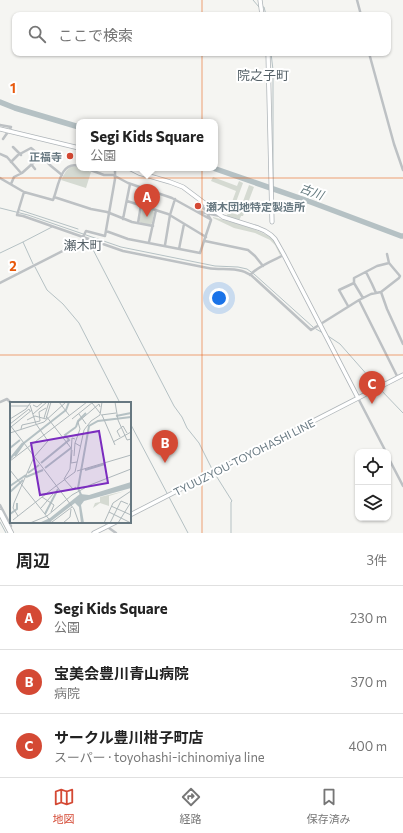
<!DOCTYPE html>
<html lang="ja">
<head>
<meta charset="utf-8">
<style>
  :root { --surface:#fff; --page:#f2f2f2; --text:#222; --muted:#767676; --line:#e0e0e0; --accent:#d44934 }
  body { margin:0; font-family:Commissioner,"Noto Sans JP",sans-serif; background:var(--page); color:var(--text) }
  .controls { position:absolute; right:12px; bottom:12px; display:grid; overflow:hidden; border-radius:8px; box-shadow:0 1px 3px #0004 }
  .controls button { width:36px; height:36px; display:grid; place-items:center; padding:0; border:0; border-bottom:1px solid var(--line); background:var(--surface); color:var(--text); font:20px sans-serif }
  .you { position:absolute; left:219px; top:298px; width:14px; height:14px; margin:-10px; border:3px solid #fff; border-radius:50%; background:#1a73e8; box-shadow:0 0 0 6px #1a73e833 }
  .badge { display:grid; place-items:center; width:26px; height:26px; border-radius:50%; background:var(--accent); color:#fff; font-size:13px; font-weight:700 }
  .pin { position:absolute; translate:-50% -33px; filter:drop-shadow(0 1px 2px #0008) }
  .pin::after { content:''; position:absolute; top:21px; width:14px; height:12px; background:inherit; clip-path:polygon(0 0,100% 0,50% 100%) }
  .popup { position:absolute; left:76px; top:119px; width:142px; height:52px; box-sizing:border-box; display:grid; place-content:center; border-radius:8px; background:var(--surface); filter:drop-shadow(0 1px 3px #0005); font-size:13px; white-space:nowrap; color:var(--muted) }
  .popup b { font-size:15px; color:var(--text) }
  .popup::after { content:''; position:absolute; left:50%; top:100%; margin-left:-8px; border:8px solid transparent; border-top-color:var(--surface) }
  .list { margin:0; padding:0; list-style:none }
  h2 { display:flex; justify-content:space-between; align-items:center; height:52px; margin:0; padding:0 16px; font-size:17px }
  h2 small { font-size:13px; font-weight:400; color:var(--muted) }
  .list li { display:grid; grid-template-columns:26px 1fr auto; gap:12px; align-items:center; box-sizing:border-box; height:64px; padding:0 16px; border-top:1px solid var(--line) }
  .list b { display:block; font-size:15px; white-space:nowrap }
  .list p { margin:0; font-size:13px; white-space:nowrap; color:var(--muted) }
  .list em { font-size:13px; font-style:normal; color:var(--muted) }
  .icon { flex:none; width:22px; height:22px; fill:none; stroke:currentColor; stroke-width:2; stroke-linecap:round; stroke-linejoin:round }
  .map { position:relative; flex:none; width:403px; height:533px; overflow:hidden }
  .search { position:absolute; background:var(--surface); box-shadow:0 1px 3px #0004; left:12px; right:12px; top:12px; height:44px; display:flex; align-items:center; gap:10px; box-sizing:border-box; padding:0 14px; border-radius:8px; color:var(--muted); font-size:15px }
  .sheet { height:244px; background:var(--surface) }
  nav { display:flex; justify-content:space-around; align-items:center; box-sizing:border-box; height:56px; border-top:1px solid var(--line); background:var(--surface); font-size:11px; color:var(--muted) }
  nav a { display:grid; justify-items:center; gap:2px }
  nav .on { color:var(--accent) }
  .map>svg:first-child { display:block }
</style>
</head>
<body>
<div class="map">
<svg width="403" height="533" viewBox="0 0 403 533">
  <rect width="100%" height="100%" fill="#f5f5f2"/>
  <path fill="#d5dad2" d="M71,166L79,167V168H82L91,172L86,188L61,180L66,171Z
    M213,177L237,186L239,181L243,183L232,213L238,215L249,185L254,187L243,216H241L239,221L226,218L236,191L211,181Z
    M144,207L153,210L154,213L152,223L150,225L141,223L139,221L142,209Z
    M213,217L249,227L272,237L281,254L280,255L275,245L270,240L255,233L234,228L213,218Z"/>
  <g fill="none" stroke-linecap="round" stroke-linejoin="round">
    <path stroke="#b5c1c4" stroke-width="1" d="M253,0L259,7
      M262,7H264L266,15
      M271,53L273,70V189
      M0,208L28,215L121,247L215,266L238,267L247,269L254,274L313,327
      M20,210L29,213L78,229
      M88,240L174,406L182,417L187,428L199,443L213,471
      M23,242L52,227
      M0,253L23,242L33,264
      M35,267L47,290L63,304L79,323L120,403
      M316,329L323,333
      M328,336L340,344L377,386
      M379,388L403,413
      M130,423L188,533
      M215,474L232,501L231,502V533
      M0,522L6,533"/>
    <path stroke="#b5c1c4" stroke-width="5.5" d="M0,102L15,108L79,127
      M213,168L308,201L401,236H403"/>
    <defs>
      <path id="secondary" d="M260,0L262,15
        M268,53L272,222
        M0,129L79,148
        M129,168L139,173L170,182L183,187L223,217L258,228L265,231L271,235L275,239L284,255L358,398
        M130,515L403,375
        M94,533L116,522"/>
      <path id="highway" d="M0,512L11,533"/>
    </defs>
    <use href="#secondary" stroke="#afb5b9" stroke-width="5"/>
    <use href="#highway" stroke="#b0b5b7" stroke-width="6"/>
    <path stroke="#bdc1c4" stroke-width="2.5" d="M357,0L361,15
      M369,53L394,144L403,170
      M0,125L11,127L10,129L3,139
      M13,147L21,155
      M0,154L7,157L21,173
      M11,162L18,155L31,148L41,156
      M31,164L35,169
      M85,168L104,175H113L128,183L172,198L210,219
      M0,178L24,192L53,200C58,189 60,160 79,166
      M11,184L14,177L22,173L41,156L51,166L62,175
      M24,192L17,215L23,216L123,251L208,268C219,270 231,268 242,271C246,272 248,274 251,275L311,330L359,300L371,294L381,292L399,278L400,276L389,263L387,254
      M54,197L91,209L107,212L132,222L153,226
      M127,201L168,214L206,237
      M196,211L220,216
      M123,219L130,184
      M138,223L141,205
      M106,231L128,239L200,253L211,220L198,199
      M83,237L86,231L105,236L115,179V168
      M205,241L248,250L255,256L263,266
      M149,242L156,210
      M165,245L170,215L175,199
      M179,249L184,224
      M366,272L372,284L376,293
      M250,275C258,266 274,260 284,255
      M0,283L86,239
      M381,292L387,309L403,344
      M363,298L354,283V278L377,266L389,263
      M359,300L398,378
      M348,306L339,290L354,283
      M358,398L386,452
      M0,402L7,399L11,403
      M388,457L403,486
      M0,505L11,526L9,529
      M105,522L109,528L116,533"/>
    <use href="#secondary" stroke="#fff" stroke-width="3.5"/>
    <use href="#highway" stroke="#fff" stroke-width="4.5"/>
  </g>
  <path fill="none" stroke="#e8590c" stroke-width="1" stroke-opacity="0.55" d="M202,0V15M202,53V533M0,178H403M0,355H403"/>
  <g fill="#d44934" stroke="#fff" stroke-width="1.5">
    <circle cx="70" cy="156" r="4"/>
    <circle cx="198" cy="206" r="4"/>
  </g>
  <g text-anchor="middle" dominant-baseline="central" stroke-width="4" stroke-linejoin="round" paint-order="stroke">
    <g font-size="11" font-weight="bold" fill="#677881" stroke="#fff" text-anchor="end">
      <text x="62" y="156">正福寺</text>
      <text x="206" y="206" text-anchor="start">瀬木団地特定製造所</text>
    </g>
    <g font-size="11" fill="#677881" stroke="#fff">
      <text transform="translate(244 457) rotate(-27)">TYUUZYOU-TOYOHASHI LINE</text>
    </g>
    <g font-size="12" font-style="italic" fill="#63797e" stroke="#fff">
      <text transform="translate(312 191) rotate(20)">古川</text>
    </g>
    <g font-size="13" fill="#546067" stroke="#fff">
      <text x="263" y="75">院之子町</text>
      <text x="83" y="245">瀬木町</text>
    </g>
  </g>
  <g transform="translate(10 402)">
    <rect width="121" height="121" fill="#f5f5f2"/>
    <path d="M115,89L99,94V104L90,101L83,106L85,101L90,100V95Z" fill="#d5dad2"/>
    <path d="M121,80V86L74,99L71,103L74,121H71L69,105L65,101L40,120L29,121L40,116L70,92L79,93Z" fill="#b5c1c4"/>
    <path fill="none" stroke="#b5c1c4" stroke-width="2" d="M106,14L121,11M66,25L68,19L76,11M0,46L10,38M5,54L14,41L56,8L59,0M0,57L13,41M31,61L59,38L55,33L66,25M35,66L61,46M75,68L95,62M18,71L29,63M16,75L33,68M0,84L16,73M0,90L13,78M72,95L68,86L79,24L88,19L121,15M0,112L7,107V101M35,112L48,87"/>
    <path fill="none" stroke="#afb8bb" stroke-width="1" d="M49,0L59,13M105,0L108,18L117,38L121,37M82,1L90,11M23,3L27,5L33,0M0,4H18M23,12L37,0M69,12L76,22M91,13L106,11M92,13L105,43M36,14L61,46M34,16L39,0M0,17L16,7L21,0M62,17L83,0M17,18L25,14L36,17L41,0M30,19L29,10L36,6M0,22L19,7L20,9M0,23L17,45M1,25L22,8M11,27L12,23L30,19M0,31L34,20L56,0M110,35L107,29L113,24L117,31M65,37L62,36L60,67L54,77L63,87L66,85M103,40L121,30M70,44L65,41L70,27L68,20L89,2L90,5M17,45L64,107L69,121M62,48L61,61L67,60M64,54L65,41M0,59L77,0M0,68L42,121M67,69L121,53M46,84L65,70L74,28L81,19L90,13L92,0M32,95L44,103L41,110M101,104L121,113M31,106L43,92M99,110L121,121M8,114L3,106L4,101L24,55L38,39L26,22L20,3M3,118L46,84M42,120L62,105M20,121L37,114L62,93L80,83L121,67M53,121L60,115L61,107M94,121L103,101L121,89M100,121L111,99L118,102M108,121L121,100"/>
    <path fill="#7b2cbf" fill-opacity="0.15" stroke="#7b2cbf" stroke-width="2" d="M89,29L98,81L30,93L21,41Z"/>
    <rect width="121" height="121" fill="none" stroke="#677881" stroke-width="2"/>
  </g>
  <g font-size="13" text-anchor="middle" font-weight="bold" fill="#e8590c" stroke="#fff" stroke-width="4" stroke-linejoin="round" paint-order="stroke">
    <text x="13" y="93">1</text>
    <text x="13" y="271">2</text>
  </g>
</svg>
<div class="controls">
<button><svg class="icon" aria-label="locate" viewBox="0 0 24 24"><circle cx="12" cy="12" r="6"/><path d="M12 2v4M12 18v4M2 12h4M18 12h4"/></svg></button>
<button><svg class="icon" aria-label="layers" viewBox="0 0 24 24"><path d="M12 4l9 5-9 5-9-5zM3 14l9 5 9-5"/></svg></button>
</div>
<div class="you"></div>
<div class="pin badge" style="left:147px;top:217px">A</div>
<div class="popup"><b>Segi Kids Square</b>公園</div>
<div class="pin badge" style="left:165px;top:463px">B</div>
<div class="pin badge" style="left:372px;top:404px">C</div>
<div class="search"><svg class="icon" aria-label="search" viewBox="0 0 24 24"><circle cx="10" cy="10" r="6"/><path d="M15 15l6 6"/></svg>ここで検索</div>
</div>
<section class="sheet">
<h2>周辺<small>3件</small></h2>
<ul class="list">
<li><span class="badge">A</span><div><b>Segi Kids Square</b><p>公園</p></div><em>230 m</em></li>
<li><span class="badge">B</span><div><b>宝美会豊川青山病院</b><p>病院</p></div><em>370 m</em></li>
<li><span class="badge">C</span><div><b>サークル豊川柑子町店</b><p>スーパー · toyohashi-ichinomiya line</p></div><em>400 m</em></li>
</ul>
</section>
<nav>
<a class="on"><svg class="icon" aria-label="map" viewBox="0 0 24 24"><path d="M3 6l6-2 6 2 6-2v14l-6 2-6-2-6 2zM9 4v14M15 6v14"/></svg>地図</a>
<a><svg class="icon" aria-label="directions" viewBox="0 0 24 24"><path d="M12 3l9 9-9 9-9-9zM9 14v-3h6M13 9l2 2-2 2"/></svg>経路</a>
<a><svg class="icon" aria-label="saved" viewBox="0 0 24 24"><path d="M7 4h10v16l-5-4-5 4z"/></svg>保存済み</a>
</nav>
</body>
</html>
